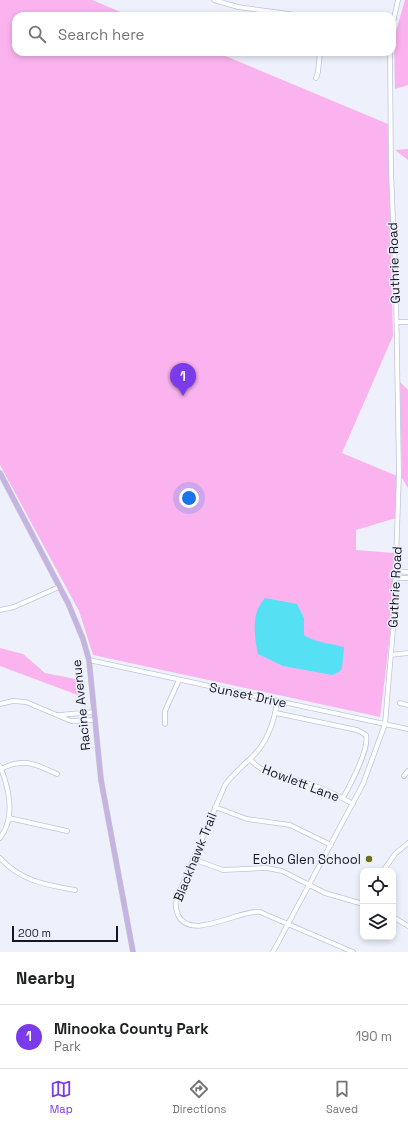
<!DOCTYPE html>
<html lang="en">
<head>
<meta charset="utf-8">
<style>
  :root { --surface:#fff; --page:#f6f6f6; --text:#202124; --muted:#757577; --line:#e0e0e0; --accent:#7c3aed }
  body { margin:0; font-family:"Space Grotesk",sans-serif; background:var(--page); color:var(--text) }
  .controls { position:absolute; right:12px; bottom:12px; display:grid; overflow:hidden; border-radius:8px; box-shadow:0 2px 6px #0003 }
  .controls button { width:36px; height:36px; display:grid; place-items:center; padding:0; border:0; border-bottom:1px solid var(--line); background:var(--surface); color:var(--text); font:20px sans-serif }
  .scale { position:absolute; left:12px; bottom:10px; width:106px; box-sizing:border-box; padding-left:4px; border:2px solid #161921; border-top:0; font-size:11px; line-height:14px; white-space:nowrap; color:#161921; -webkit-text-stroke:3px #eef1fb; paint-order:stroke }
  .you { position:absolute; left:189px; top:498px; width:14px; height:14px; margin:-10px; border:3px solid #fff; border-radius:50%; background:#1a73e8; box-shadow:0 0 0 6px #1a73e833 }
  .badge { display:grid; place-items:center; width:26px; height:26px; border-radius:50%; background:var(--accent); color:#fff; font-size:13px; font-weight:700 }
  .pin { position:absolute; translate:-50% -33px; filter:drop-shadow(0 1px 2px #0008) }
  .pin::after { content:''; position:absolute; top:21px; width:14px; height:12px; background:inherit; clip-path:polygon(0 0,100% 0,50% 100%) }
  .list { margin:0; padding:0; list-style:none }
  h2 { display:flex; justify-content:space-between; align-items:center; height:52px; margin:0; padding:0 16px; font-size:17px }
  h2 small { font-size:13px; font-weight:400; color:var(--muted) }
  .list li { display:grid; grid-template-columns:26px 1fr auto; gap:12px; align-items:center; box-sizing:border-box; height:64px; padding:0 16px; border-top:1px solid var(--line) }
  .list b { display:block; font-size:15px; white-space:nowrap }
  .list p { margin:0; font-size:13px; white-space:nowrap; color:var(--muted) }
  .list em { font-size:13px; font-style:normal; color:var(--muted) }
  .icon { flex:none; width:22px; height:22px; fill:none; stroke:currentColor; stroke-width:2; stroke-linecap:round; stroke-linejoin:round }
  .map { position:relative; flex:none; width:408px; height:952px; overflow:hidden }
  .search { position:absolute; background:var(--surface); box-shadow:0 2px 6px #0003; left:12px; right:12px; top:12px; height:44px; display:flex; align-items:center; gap:10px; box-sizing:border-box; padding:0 14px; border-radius:12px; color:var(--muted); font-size:15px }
  .sheet { height:116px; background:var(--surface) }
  nav { display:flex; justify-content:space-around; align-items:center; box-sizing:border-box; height:56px; border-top:1px solid var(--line); background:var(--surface); font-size:11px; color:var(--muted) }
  nav a { display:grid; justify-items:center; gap:2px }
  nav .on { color:var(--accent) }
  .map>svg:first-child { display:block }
</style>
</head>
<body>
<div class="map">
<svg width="408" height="952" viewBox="0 0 408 952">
  <rect width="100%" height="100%" fill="#eef1fb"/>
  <path fill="#fab3ee" d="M0,0H92L130,16H16V52H216L388,124L393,336L342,453L397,476L396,518L356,530V550L394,553L392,619L380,717L93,655L79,611L0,465Z
    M405,0H408V85L395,89L394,38Z
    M408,149V160L395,150Z
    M400,382L408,390V488L402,478Z
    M0,648L23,654L45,673L81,680L83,697L0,666Z"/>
  <path fill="#55e1f3" d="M265,598L297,604L304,618V635C316,643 330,643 344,647L342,668L339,672L332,675L283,666L258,654C254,635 251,613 265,598Z"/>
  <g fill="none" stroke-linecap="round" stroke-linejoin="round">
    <defs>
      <path id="minor" d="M214,0L238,7L303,16
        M392,27L398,0
        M316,78L318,72L320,52
        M397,322H408
        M395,571L408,572
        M395,578H408
        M0,610L14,607L59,587
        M391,655L408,653
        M89,660L408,729
        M277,702C274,724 266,745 249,760C240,768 232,775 225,785L176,900C175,906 176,910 178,915C191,942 239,909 260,912L353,952
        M400,703L408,705
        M0,704L13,701L26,702L71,721L95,720
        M276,713L357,730L366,735C370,749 350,785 343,798
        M59,715L94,712
        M165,724V711L179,680
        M250,759C264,777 290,777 310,784C325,789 339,796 353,804
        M0,766C9,788 16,817 0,838
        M1,769C24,757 35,764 57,774
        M404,776L408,771
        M215,807L247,819L290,825L331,845
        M9,818L67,831
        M0,858C21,881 46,885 75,890
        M193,859L223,870L267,868L282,871L325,893L363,904
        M383,871L395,854L408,843
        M393,917L408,926
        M273,952L363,784L385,724L394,618L399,474L396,293L391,171L390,52"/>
      <path id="major" d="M0,473L68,603L83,639L89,660L101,780L133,952"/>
    </defs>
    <use href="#minor" stroke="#bdc5dc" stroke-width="5.5"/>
    <use href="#major" stroke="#d0d1d3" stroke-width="6"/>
    <use href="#minor" stroke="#fff" stroke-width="4"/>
    <use href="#major" stroke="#c5b3e2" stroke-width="5"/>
  </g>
  <circle fill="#6c7118" stroke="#eef1fb" stroke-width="1.5" cx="369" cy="859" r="4"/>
  <g text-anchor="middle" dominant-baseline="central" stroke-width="3" stroke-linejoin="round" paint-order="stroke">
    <g font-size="13" fill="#161921" stroke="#eef1fb">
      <text transform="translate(394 263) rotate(-92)">Guthrie Road</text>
      <text transform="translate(395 587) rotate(-87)">Guthrie Road</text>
      <text transform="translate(248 695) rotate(12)">Sunset Drive</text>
      <text transform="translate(81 705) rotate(-96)">Racine Avenue</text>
      <text transform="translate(301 783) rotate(21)">Howlett Lane</text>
      <text transform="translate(195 857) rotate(-68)">Blackhawk Trail</text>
    </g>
    <g font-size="13" fill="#161921" stroke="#eef1fb" text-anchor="end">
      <text x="361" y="859">Echo Glen School</text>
    </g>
  </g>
</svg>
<div class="controls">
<button><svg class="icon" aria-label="locate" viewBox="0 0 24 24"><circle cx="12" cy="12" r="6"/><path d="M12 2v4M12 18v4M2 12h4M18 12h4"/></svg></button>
<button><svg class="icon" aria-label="layers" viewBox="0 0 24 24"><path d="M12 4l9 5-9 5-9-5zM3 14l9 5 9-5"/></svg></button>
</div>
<div class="scale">200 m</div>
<div class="you"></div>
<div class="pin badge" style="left:183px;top:396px">1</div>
<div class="search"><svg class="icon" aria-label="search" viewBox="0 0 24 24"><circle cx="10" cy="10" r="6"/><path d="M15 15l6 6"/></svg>Search here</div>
</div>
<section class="sheet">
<h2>Nearby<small></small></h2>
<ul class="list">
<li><span class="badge">1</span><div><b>Minooka County Park</b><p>Park</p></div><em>190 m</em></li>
</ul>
</section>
<nav>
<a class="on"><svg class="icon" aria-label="map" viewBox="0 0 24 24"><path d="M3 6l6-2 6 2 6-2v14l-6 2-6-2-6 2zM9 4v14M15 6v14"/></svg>Map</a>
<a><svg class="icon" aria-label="directions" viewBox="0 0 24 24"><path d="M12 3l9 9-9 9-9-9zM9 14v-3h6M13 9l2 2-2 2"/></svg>Directions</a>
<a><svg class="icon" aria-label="saved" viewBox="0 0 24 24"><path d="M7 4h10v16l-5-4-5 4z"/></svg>Saved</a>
</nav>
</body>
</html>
